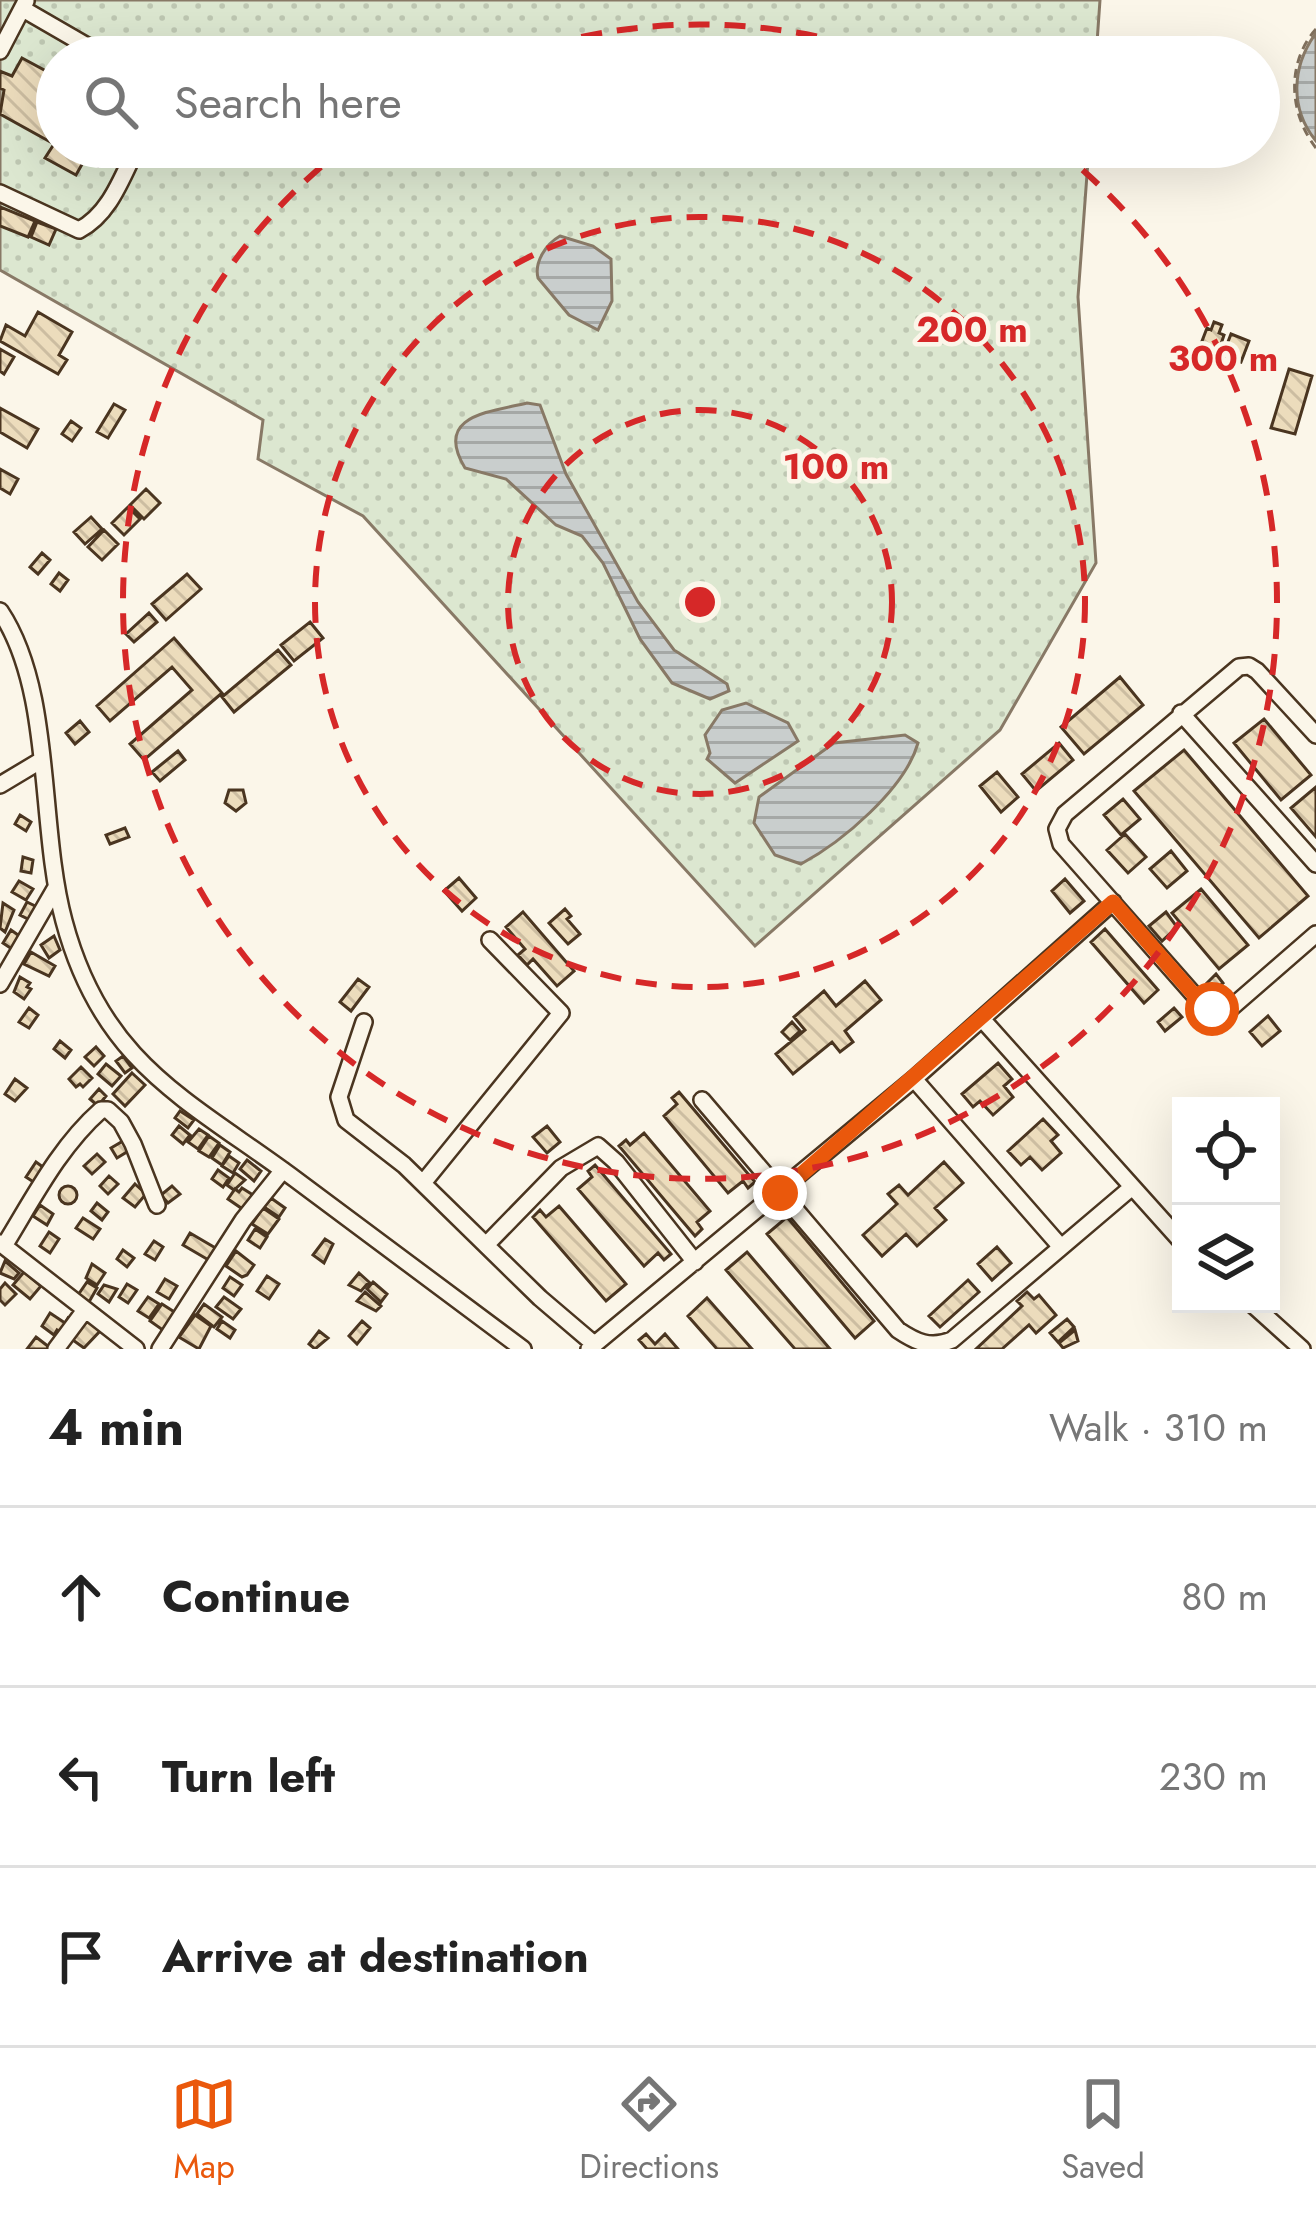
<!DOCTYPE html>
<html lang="en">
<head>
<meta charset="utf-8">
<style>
  :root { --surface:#fff; --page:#f2f2f2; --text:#222; --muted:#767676; --line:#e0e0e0; --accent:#ea580c }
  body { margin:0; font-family:Jost,sans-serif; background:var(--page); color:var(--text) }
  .controls { position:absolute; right:36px; bottom:36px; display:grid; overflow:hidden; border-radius:0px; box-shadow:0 12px 48px #0002 }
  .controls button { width:108px; height:108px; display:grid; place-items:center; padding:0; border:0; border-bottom:3px solid var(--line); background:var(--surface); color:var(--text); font:60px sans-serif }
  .stop { position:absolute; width:36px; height:36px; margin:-27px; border:9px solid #ea580c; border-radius:50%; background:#fff }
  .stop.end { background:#ea580c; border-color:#fff; box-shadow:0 3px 12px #0008 }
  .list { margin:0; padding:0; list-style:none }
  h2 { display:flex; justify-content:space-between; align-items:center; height:156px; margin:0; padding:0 48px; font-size:51px }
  h2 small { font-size:39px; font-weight:400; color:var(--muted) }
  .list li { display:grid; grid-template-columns:78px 1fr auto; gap:36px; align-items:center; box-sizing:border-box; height:180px; padding:0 48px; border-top:3px solid var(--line) }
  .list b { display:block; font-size:45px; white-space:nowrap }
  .list em { font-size:39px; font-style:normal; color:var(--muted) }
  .icon { flex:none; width:66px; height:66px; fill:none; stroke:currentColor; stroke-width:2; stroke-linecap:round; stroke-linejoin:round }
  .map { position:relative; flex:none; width:1316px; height:1349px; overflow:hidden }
  .search { position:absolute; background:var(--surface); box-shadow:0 12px 48px #0002; left:36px; right:36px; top:36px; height:132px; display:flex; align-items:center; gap:30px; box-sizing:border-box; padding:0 42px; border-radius:66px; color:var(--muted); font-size:45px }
  .sheet { height:696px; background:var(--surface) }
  nav { display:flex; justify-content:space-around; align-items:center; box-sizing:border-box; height:168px; border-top:3px solid var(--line); background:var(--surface); font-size:33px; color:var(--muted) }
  nav a { display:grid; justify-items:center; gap:6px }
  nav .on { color:var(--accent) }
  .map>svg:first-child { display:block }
</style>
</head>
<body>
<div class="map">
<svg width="1316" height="1349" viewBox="0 0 1316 1349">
  <defs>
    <pattern id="green-dots" width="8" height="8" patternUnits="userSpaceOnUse" patternTransform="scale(3)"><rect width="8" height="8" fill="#dce7d0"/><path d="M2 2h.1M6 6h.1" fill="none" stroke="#bec7b2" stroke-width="1.8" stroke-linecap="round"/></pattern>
    <pattern id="water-rules" width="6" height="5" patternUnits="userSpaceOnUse" patternTransform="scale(3)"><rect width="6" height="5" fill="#c9cecd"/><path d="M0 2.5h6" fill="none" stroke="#a5a8a6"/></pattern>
    <pattern id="building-back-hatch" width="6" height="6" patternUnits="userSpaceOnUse" patternTransform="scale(3)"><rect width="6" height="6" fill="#ecdcbc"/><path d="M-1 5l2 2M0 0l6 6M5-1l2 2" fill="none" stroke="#ccbda1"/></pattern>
  </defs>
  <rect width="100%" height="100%" fill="#fbf6e9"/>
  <path fill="url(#green-dots)" stroke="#887966" stroke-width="3" d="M0,0H1100L1096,57H57V147H1089L1078,297L1096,563L1000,730L755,946L363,516L258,459L263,420L0,270Z"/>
  <path fill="url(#water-rules)" stroke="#887966" stroke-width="3" d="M1316,33V141C1289,108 1292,66 1316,33Z
    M560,236L593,246L611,259L612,301L598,330L569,315L538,278C534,262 546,244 560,236Z
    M527,403L540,405L566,474L638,602L674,650L727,684L729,691L710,699L672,683L640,639L603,563L582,536L556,525L506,479L465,468C433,415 490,412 527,403Z
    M746,703L788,723L798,741L735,783L707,759L710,753L705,735L722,710Z
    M905,735L918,743C905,789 842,842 801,864L775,855L754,823L759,797L834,743Z"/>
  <path fill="url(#building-back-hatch)" stroke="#4a3520" stroke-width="3" d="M22,58L57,77V147H108L98,166L85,159L76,175L45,158L54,144L0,114L4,90L0,88V71L12,76Z
    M0,207L35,221L28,237L0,226Z
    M37,222L56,229L49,245L31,237Z
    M38,312L72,332L59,355L67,360L58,374L0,341L6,325L25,336Z
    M1214,322L1222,325L1219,333L1224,335L1217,356L1199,349L1207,328L1211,330Z
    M1231,334L1249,341L1241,362L1223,355Z
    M0,349L14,357L4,374L0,371Z
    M1289,369L1312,376L1295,434L1271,428Z
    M114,404L125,410L108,438L97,432Z
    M0,408L38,429L27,448L0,432Z
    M71,421L81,428L72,441L62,434Z
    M0,469L18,479L10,494L0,488Z
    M146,489L160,503L144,519L130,505Z
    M128,507L140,519L124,535L112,523Z
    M91,517L102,529L85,544L74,532Z
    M104,530L118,544L102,560L88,547Z
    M42,553L50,560L38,574L30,567Z
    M59,573L68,580L60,591L51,584Z
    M187,574L201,589L166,620L152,604Z
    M149,613L157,622L134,642L126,634Z
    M310,622L323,638L294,661L281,645Z
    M174,638L222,693L144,760L130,744L192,690L172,667L110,721L97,706Z
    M278,650L291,665L234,712L222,697Z
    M1120,677L1143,705L1084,754L1061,727Z
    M1264,719L1311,775L1281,800L1234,743Z
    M80,721L89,732L75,744L66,733Z
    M1059,743L1073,760L1036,791L1022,774Z
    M1184,750L1308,896L1259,938L1134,791Z
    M178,751L185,760L160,781L152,772Z
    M997,772L1018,797L1001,812L980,786Z
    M1316,787V837L1291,808Z
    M229,790H243L246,803L236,811L225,803Z
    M1123,799L1140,819L1121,835L1104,815Z
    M20,815L31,822L26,831L15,824Z
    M125,828L129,837L110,844L106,835Z
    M1125,834L1146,857L1128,873L1107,850Z
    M1171,851L1187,871L1167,888L1150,869Z
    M23,857L33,860L31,873L21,871Z
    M459,878L476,898L462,911L444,891Z
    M1065,879L1084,901L1070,913L1052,891Z
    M19,881L33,889L26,900L12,892Z
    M1201,889L1248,945L1219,969L1172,913Z
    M27,902L37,907L30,920L20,915Z
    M3,903L14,910L5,932L0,928Z
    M565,909L571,916L567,919L580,934L568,944L549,923Z
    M523,912L574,971L557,986L533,959L527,965L518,955L525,949L506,927Z
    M1166,912L1177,927L1162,941L1149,926Z
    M1105,929L1158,990L1144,1003L1091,942Z
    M11,930L21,937L15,951L3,943Z
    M54,936L60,950L49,958L41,945Z
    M31,952L55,966L49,976L24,964Z
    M1216,974L1223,983L1214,991L1207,983Z
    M20,977L30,983L27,987L31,989L24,999L14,992Z
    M358,979L369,987L351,1011L340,1002Z
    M865,981L881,1000L845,1031L853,1042L840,1052L832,1042L793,1074L776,1054L805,1030L794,1017L824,991L836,1006Z
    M29,1008L38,1015L29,1028L19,1022Z
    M1174,1008L1182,1017L1165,1031L1158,1022Z
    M1268,1016L1280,1031L1262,1046L1250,1032Z
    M792,1022L800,1031L790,1040L782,1032Z
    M60,1041L71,1050L65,1058L54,1049Z
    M96,1047L104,1056L94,1066L85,1057Z
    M123,1056L132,1068L125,1073L116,1061Z
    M998,1063L1012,1079L1004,1086L1013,1097L993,1115L980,1101L973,1107L962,1094Z
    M106,1064L121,1076L112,1086L98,1074Z
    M81,1067L92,1078L83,1087L80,1084L76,1087L69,1079Z
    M132,1073L145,1085L125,1106L113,1094Z
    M15,1079L27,1088L15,1101L5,1094Z
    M99,1089L106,1096L98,1106L90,1099Z
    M679,1092L755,1182L748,1188L743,1181L728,1193L664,1116L677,1104L672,1098Z
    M180,1111L194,1120L188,1128L175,1118Z
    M1043,1119L1058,1135L1051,1141L1061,1153L1042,1170L1030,1157L1021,1165L1008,1151Z
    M179,1126L190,1135L183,1144L172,1135Z
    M547,1126L560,1142L547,1153L533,1137Z
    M199,1129L208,1135L198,1149L188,1142Z
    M644,1133L710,1211L697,1222L702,1229L695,1236L619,1146L626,1140L630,1145Z
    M209,1136L219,1143L209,1157L199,1151Z
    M123,1141L130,1150L117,1158L111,1148Z
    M220,1145L230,1152L222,1165L212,1158Z
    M97,1154L105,1162L92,1174L84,1166Z
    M229,1156L239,1163L233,1173L222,1166Z
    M247,1160L261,1171L254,1181L240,1169Z
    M36,1162L47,1170L38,1185L26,1177Z
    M944,1162L963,1183L935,1208L946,1220L917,1246L906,1234L882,1256L863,1235L897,1204L888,1194L899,1185L908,1195Z
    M595,1165L671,1254L664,1260L658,1253L644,1266L578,1189L592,1177L588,1171Z
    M218,1170L229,1178L223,1187L212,1179Z
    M235,1173L245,1180L234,1190L227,1185Z
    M109,1176L118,1184L108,1194L100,1186Z
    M135,1184L146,1194L135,1207L123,1198Z
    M59 1195a9 9 0 1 1 18 0a9 9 0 1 1-18 0Z
    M172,1186L180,1194L168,1203L161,1195Z
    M242,1188L253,1195L244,1210L228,1199L235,1189L239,1192Z
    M271,1198L285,1208L279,1217L264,1207Z
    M97,1203L108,1212L102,1220L91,1211Z
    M40,1205L53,1214L47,1225L33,1216Z
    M559,1206L626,1284L606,1301L533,1217L540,1210L546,1217Z
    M263,1208L279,1219L268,1234L252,1224Z
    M787,1217L874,1321L855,1338L767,1234Z
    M83,1218L100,1229L93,1239L76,1228Z
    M255,1229L267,1237L260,1248L248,1240Z
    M49,1232L59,1239L50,1253L40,1246Z
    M190,1233L219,1250L212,1262L183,1245Z
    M325,1239L333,1244L324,1263L313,1255Z
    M154,1241L163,1247L155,1260L145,1254Z
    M997,1247L1011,1263L992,1280L978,1264Z
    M123,1250L134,1258L127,1267L117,1259Z
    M236,1251L254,1265L247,1275L242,1277L226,1266Z
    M747,1252L830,1349H795L726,1270Z
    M5,1261L19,1273L14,1279L0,1273Z
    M92,1264L105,1273L97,1285L86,1278Z
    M24,1272L41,1286L30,1299L13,1285Z
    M359,1273L369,1282L361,1291L349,1285Z
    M267,1276L279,1284L269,1299L257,1291Z
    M230,1277L242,1285L234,1296L223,1288Z
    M165,1279L177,1286L169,1299L157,1292Z
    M968,1280L979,1292L940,1327L929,1316Z
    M87,1282L97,1288L89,1302L78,1295Z
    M373,1282L387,1294L381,1302L367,1289Z
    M5,1283L16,1294L5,1305L0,1300V1289Z
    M127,1284L137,1290L128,1303L119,1297Z
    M104,1285L117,1289L109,1302L98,1294Z
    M365,1292L381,1306L376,1311L357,1301Z
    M1027,1292L1034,1299L1039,1295L1056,1315L1036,1333L1029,1325L1002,1349H976L1022,1306L1017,1301Z
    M148,1297L159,1304L149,1318L138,1311Z
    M224,1297L241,1309L233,1319L216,1307Z
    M707,1298L752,1349H717L688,1316Z
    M162,1304L179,1315L167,1333L150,1321Z
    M204,1304L222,1317L214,1327L197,1314Z
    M50,1313L65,1323L68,1318L72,1321L64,1335L57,1330L54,1335L42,1326Z
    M195,1315L211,1326L199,1349L179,1337Z
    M86,1317L101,1330L84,1348L70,1338Z
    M1067,1319L1074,1327L1058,1342L1050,1333Z
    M222,1321L235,1330L230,1338L217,1329Z
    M362,1321L370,1328L357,1344L349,1336Z
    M1075,1330L1078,1341L1063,1348L1059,1343Z
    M319,1331L328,1338L315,1349L309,1344Z
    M646,1334L655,1344L665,1334L678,1349H647L639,1340Z
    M36,1337L49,1347L48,1349H27Z"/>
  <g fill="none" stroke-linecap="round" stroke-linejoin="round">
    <defs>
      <path id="minor" d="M23,9L106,57
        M0,51L26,1
        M0,193L79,230C110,214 122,177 137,147
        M0,611C54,692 38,825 64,921C102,1064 187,1099 295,1179C371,1236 447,1292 523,1349
        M1181,713L1316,864
        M1316,735L1257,671L1249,666L1239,667L1065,814L1057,829L1061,844L1195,996L1212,1009L1232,1007L1316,934
        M0,785L40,761
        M0,984L55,889
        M982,1019L1181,1241
        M364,1022L339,1097L346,1120L404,1165L540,1298L594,1344
        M914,1079L1061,1247
        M702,1100L898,1330C916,1342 930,1349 952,1340L1131,1188
        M423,1183L561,1013L490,940
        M0,1243L136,1349
        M486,1245L561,1168L598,1146L616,1162L695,1262
        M4,1246C33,1199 59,1147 101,1110H108L121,1122L133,1144L157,1205
        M1252,1304L1302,1349
        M56,1349L85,1310
        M160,1349L243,1220L283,1170
        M589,1349L914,1079L1113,902"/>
    </defs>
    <use href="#minor" stroke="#4a3520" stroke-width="20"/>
    <path stroke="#7f6f5c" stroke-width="3" stroke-dasharray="9 6" stroke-linecap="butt" d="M1316,29C1286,63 1289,113 1316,148"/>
    <use href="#minor" stroke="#fbf6e9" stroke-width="15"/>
  </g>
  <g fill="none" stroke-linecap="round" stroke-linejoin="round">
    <path stroke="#ea580c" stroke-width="15" d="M780,1193L1113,902L1195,996L1212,1009"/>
  </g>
  <g fill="none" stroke="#d62828" stroke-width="6" stroke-dasharray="21 15">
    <circle cx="700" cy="602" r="192"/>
    <circle cx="700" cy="602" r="385"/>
    <path d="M512 56A577 577 0 0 1 888 56M1055 147A577 577 0 1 1 345 147"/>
  </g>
  <circle cx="700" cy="602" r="18" fill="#d62828" stroke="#fbf6e9" stroke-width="6"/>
  <g font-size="36" text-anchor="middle" font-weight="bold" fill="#d62828" stroke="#fbf6e9" stroke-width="9" stroke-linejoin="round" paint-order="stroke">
    <text x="972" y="342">200 m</text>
    <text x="1223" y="371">300 m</text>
    <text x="836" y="479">100 m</text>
  </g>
</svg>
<div class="controls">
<button><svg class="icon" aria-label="locate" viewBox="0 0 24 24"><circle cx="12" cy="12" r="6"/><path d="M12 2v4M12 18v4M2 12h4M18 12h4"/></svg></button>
<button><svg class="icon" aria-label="layers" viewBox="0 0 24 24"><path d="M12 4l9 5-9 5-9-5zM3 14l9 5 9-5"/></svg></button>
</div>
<div class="stop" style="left:1212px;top:1009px"></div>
<div class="stop end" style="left:780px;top:1193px"></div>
<div class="search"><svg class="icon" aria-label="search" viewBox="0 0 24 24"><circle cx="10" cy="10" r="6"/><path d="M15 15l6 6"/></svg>Search here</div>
</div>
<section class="sheet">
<h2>4 min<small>Walk · 310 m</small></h2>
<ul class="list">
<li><svg class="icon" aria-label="ahead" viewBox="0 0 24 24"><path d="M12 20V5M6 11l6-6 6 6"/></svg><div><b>Continue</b></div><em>80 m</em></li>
<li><svg class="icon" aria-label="left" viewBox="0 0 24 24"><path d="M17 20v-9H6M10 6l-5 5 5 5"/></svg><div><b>Turn left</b></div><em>230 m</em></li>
<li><svg class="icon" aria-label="arrive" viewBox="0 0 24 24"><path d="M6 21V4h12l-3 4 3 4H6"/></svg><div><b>Arrive at destination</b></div></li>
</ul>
</section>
<nav>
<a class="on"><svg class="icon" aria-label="map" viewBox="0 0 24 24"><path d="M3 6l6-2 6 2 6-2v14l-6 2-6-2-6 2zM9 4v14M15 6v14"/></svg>Map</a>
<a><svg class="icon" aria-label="directions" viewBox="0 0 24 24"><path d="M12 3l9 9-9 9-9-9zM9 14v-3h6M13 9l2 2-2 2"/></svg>Directions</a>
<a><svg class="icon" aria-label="saved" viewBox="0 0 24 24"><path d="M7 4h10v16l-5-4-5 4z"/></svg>Saved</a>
</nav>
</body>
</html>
